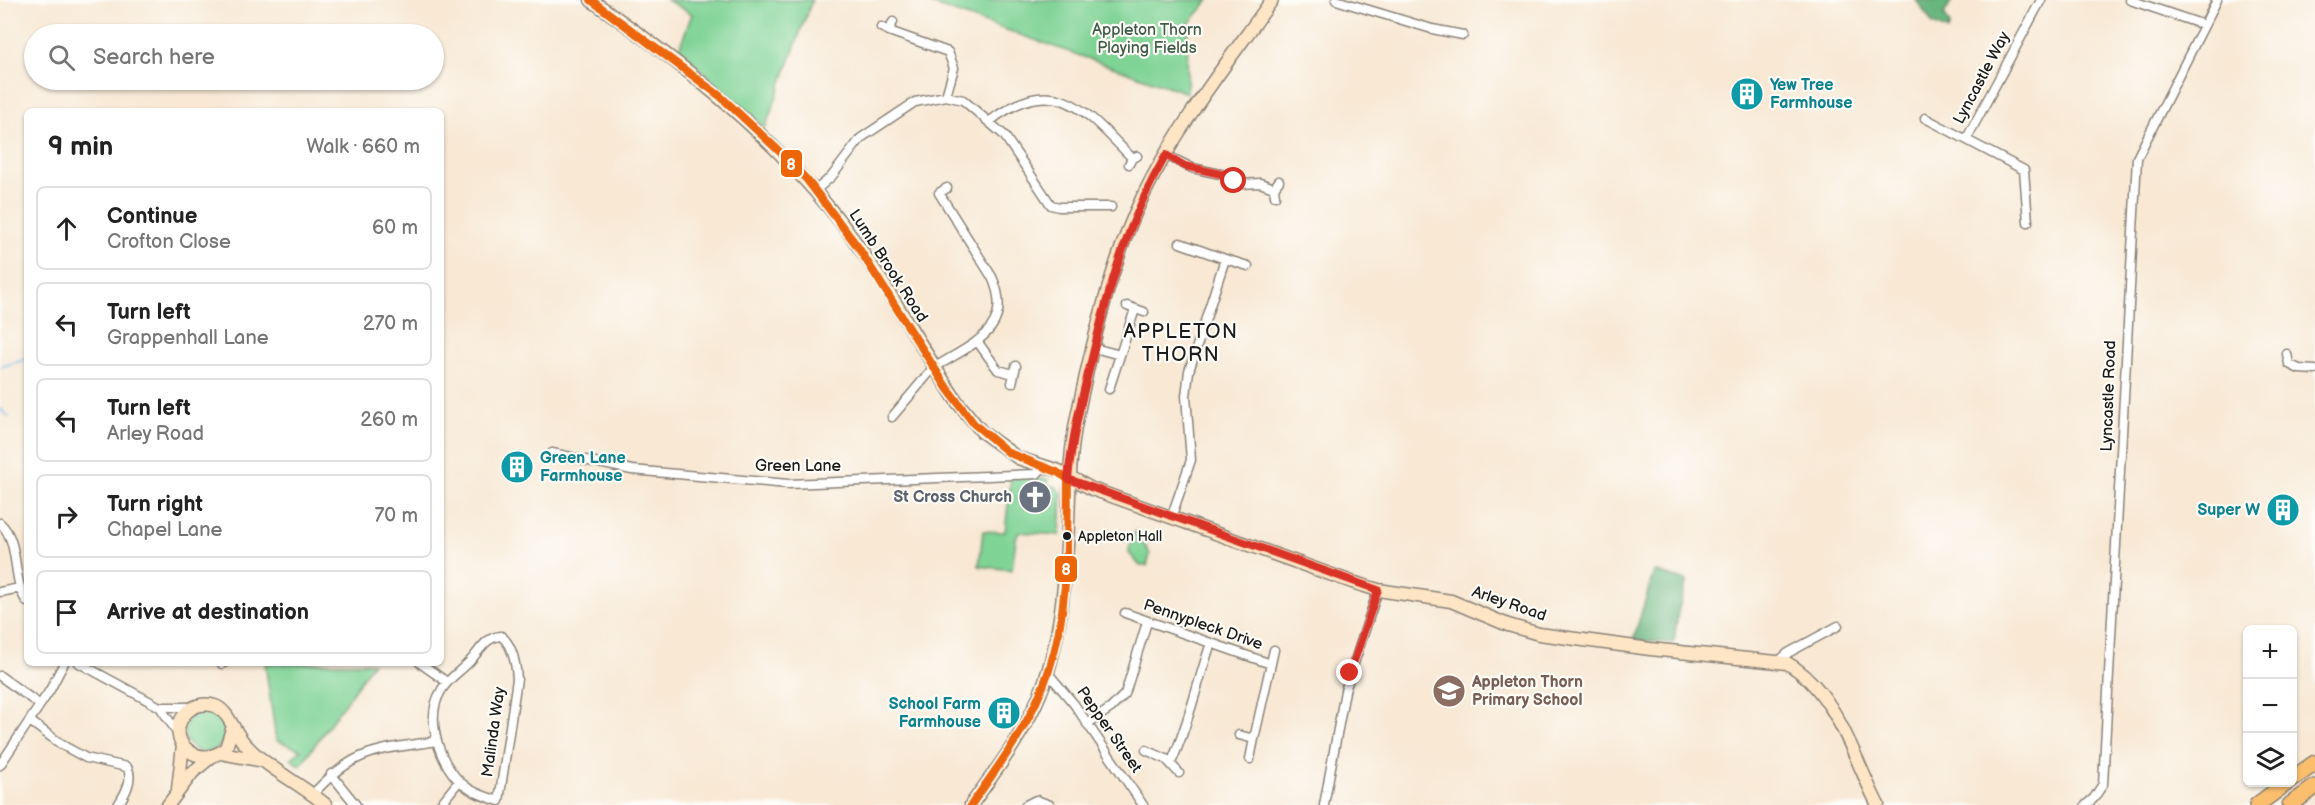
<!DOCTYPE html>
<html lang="en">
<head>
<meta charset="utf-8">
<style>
  :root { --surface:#fff; --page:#f2f2f2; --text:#222; --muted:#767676; --line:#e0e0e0 }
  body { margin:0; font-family:"Balsamiq Sans",sans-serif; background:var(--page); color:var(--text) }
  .controls { position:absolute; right:18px; bottom:18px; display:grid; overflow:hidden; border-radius:9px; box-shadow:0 2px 4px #0004 }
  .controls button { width:54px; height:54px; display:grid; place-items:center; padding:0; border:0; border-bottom:2px solid var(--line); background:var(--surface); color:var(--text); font:30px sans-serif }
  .stop { position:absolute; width:18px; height:18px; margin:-14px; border:4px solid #d93025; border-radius:50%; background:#fff }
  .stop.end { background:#d93025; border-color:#fff; box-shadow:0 2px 6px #0008 }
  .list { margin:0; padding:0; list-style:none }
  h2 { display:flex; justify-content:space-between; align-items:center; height:78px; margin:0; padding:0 24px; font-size:26px }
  h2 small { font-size:20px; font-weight:400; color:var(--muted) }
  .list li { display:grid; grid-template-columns:39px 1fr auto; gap:18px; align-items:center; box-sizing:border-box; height:84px; margin:0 12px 12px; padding:0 12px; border:2px solid var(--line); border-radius:9px }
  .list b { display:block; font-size:22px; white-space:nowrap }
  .list p { margin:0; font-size:20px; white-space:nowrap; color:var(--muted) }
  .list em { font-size:20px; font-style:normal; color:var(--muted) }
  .icon { flex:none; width:33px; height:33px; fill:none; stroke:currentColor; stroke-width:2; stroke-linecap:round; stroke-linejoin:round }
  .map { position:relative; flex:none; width:2315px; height:805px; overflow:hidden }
  .search { position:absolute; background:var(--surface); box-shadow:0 2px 4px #0004; left:24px; top:24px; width:420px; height:66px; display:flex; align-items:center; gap:15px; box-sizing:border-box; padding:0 21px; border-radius:33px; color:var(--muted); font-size:22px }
  .panel { position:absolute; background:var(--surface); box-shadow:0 2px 4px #0004; left:24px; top:108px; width:420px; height:558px; border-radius:9px }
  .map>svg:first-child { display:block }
</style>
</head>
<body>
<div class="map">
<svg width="2315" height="805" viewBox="0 0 2315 805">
  <rect width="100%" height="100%" fill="#fdfcf7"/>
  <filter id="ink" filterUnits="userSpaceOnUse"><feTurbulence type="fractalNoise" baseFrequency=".0167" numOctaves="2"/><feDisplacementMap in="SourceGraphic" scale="12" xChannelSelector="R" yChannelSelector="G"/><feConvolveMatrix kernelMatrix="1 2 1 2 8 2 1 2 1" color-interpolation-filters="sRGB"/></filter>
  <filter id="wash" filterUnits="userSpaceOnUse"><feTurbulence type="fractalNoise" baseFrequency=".008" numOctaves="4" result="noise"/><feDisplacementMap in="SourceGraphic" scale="24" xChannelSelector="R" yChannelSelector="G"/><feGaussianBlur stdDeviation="1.35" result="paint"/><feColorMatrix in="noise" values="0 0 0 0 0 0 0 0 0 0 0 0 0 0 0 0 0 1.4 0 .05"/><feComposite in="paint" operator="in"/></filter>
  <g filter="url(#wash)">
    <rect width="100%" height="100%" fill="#f8e8d4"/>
    <path fill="#7fd395" stroke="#4e7858" stroke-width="1.5" d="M667,0H812L765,128L679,49L692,14Z
      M920,0H1209L1188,25L1187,93Z
      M1011,477L1048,479V486H1055L1062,494L1060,535L1019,532L1016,538L1012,570L979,566L983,531L1005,532Z
      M1136,531L1142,534L1140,537L1150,554L1147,566H1140L1129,553L1130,541Z
      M265,663H373L300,766L291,759L301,750L276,740Z
      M184 731a21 21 0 1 1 42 0a21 21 0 1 1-42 0Z"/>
    <path fill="#67b57e" stroke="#42684d" stroke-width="1.5" d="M1916,0H1952L1944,14L1950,24L1948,31L1933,24Z
      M1654,571L1687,581L1678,612L1674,643L1633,640Z"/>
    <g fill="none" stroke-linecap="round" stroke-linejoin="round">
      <path stroke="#78b8ec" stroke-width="2" d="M0,367L27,359
        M0,409L9,417"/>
    </g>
  </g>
  <g filter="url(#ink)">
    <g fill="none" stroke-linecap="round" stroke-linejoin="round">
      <defs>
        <path id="street" d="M1336,0L1432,29L1463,35
          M2130,0L2204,25
          M881,27L889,31L893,22
          M889,31L948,52L954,68L946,96
          M1925,118L2024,170L2028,222
          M990,121C1056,71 1084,109 1132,158
          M1967,138L2041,0
          M1166,155L1192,168L1225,175L1241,184L1260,183L1274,188
          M1129,164L1132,158L1137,156
          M815,191L832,176L861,138L915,102L946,96L963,100L1004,135L1051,205L1059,207H1111
          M1275,196L1274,188L1279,181
          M1180,243L1225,259
          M1127,306L1144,312
          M977,341L998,370L1014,374
          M1094,348L1120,355
          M2287,354L2289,364L2299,369L2315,370
          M934,368C971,344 1016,330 992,277L939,193L947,188
          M1012,383L1016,366
          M1109,389L1135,309
          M892,417L934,367
          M552,453L632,470L788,484L1037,474L1043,467
          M1171,518L1191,460L1186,396L1189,371L1225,259L1248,266
          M0,523C21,542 11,580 27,602
          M0,592L20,588
          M1125,613L1271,664
          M501,636C513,645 516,665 517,679L499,801C487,797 475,794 465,786C440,767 424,719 441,691C448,678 461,671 470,661C480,651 485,637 501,636Z
          M1779,661L1788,653L1838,626
          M79,663L160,707L179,735
          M420,663L447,682
          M222,664L224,663
          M1048,673L1074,704L1143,805
          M0,676L40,705
          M160,707H193
          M30,721L62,745L86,758L127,767C134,779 125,794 118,805
          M1087,724L1111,708L1125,694L1147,622
          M1239,735L1254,739L1250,759
          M1254,739L1274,650
          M1146,750L1166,759L1179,773
          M1171,763C1189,724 1197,683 1211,643
          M0,765L50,690L64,663
          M331,774L356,805
          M312,795C355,748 378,750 437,741
          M440,805L459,781
          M1026,805L1036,800L1050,805
          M1324,805L1345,691L1378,590
          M2086,805L2094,798L2103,784L2137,158L2217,0"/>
        <path id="secondary" d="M591,0C679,61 762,126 830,209C879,268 915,340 958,403L982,432L1018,458L1059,471L1092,489L1352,582L1378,590L1451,601L1508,625L1539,634L1650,649L1787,663C1837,692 1853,757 1878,805
          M232,729L226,748C200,772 163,740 185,714C192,706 204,702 215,706C229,711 234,733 245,744C268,769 300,783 326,805
          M221,753L259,760
          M178,789L183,745
          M168,805L193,772L211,757
          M971,805C996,770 1024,734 1040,694C1057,653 1063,605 1066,561C1070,513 1067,465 1077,417C1092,345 1111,262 1143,196C1177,126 1227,63 1272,0"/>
        <path id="highway" d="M2292,779L2315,763
          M2257,805L2288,782
          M2290,805L2315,787"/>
      </defs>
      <use href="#street" stroke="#8a8278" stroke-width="11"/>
      <use href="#secondary" stroke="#8a8278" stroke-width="15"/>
      <use href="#highway" stroke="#8a8278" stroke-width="18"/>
      <use href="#street" stroke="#fff" stroke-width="8"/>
      <use href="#secondary" stroke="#fde5c5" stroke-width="12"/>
      <use href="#highway" stroke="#fabe6d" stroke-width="15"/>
      <defs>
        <path id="bus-1" d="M591,0L720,96L779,151L807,180L858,247L947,388L974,424L1009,453L1057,472L1068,479C1067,543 1069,609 1049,670C1033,720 1001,763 971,805"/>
      </defs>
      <use href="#bus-1" stroke="#fdfcf7" stroke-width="12"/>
      <use href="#bus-1" stroke="#ec6608" stroke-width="8"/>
    </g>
  </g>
  <g fill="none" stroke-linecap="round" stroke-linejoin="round" filter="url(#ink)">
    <path stroke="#d93025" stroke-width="8" d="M1234,181L1225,175L1185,166L1166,155C1128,220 1108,290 1091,362C1081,401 1072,438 1068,479L1378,590L1350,673"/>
  </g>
  <defs>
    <symbol id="building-disc" viewBox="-11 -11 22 22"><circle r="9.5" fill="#0f9aa8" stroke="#fdfcf7"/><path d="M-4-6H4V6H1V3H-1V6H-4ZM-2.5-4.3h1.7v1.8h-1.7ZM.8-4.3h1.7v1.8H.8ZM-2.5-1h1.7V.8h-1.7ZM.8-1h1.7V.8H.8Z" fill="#fff"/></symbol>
    <symbol id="church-disc" viewBox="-11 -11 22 22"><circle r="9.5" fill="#6b7280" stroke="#fdfcf7"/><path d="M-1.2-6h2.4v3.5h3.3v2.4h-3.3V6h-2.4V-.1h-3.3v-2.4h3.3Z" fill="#fff"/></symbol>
    <symbol id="school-disc" viewBox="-11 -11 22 22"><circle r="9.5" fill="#8d6e63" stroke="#fdfcf7"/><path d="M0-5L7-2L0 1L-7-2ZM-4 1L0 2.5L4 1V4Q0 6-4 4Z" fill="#fff"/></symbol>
  </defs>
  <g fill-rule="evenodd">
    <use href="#building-disc" x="1728" y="75" width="38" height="38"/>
    <use href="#building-disc" x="498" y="448" width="38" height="38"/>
    <use href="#church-disc" x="1016" y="478" width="38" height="38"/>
    <use href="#building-disc" x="2264" y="491" width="38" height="38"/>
    <use href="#school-disc" x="1430" y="672" width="38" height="38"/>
    <use href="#building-disc" x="985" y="694" width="38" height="38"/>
  </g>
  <circle fill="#1c1c1c" stroke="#fdfcf7" stroke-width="2" cx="1067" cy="536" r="5"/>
  <g text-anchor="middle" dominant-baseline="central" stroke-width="4.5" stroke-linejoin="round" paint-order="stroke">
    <g font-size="14" fill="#1c1c1c" stroke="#fdfcf7" text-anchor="start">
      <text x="1078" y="536">Appleton Hall</text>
    </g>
    <g font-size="16" fill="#3f5c46" stroke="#fdfcf7">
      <text x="1147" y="30">Appleton Thorn<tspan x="1147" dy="18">Playing Fields</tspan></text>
    </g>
    <g font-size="16" fill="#1c1c1c" stroke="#fdfcf7">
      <text transform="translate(1982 78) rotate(-62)">Lyncastle Way</text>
      <text transform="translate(888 266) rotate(57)">Lumb Brook Road</text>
      <text transform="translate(2109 396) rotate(-88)">Lyncastle Road</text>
      <text x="798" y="466">Green Lane</text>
      <text transform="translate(1509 604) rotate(19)">Arley Road</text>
      <text transform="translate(1203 625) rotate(19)">Pennypleck Drive</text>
      <text transform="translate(1109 730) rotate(55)">Pepper Street</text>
      <text transform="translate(494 732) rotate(-82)">Malinda Way</text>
    </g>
    <g font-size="16" font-weight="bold" fill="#0d838f" stroke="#fdfcf7" text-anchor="start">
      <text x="1770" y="85">Yew Tree<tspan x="1770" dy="18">Farmhouse</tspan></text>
      <text x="540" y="458">Green Lane<tspan x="540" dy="18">Farmhouse</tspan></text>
      <text x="2260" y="510" text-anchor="end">Super W</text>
      <text x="981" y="704" text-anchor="end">School Farm<tspan x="981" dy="18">Farmhouse</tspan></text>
    </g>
    <g font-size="16" font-weight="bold" fill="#5b616d" stroke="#fdfcf7" text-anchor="end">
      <text x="1012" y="497">St Cross Church</text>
    </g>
    <g font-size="16" font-weight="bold" fill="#785e54" stroke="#fdfcf7" text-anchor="start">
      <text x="1472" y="682">Appleton Thorn<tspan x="1472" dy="18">Primary School</tspan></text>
    </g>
    <g font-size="20" letter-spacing="1.5" fill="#1c1c1c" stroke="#fdfcf7">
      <text x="1181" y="332">APPLETON<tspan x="1181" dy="23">THORN</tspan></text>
    </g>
  </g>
  <g stroke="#fdfcf7" stroke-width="2">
    <rect x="780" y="149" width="23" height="29" rx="6" fill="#ec6608"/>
    <rect x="1054" y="555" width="24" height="28" rx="6" fill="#ec6608"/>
  </g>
  <g font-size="16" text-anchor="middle" font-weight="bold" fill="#fff">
    <text x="791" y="170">8</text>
    <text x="1066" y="575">8</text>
  </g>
</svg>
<div class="controls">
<button>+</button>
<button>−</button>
<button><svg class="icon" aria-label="layers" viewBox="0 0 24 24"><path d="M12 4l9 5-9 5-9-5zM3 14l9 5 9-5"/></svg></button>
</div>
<div class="stop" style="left:1234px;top:181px"></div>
<div class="stop end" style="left:1350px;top:673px"></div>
<div class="search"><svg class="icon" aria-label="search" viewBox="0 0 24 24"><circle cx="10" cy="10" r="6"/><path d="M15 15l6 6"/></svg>Search here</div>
<section class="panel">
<h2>9 min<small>Walk · 660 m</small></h2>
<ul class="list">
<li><svg class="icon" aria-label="ahead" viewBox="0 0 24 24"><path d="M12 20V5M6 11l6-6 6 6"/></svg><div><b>Continue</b><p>Crofton Close</p></div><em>60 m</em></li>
<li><svg class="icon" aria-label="left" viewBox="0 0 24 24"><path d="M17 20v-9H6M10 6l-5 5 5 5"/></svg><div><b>Turn left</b><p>Grappenhall Lane</p></div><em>270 m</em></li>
<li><svg class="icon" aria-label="left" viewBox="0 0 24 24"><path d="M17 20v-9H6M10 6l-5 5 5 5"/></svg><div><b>Turn left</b><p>Arley Road</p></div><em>260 m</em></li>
<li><svg class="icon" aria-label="right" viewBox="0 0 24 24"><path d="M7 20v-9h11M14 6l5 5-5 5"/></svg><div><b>Turn right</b><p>Chapel Lane</p></div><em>70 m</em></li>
<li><svg class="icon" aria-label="arrive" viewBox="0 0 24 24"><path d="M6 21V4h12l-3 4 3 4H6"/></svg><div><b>Arrive at destination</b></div></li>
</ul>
</section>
</div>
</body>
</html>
